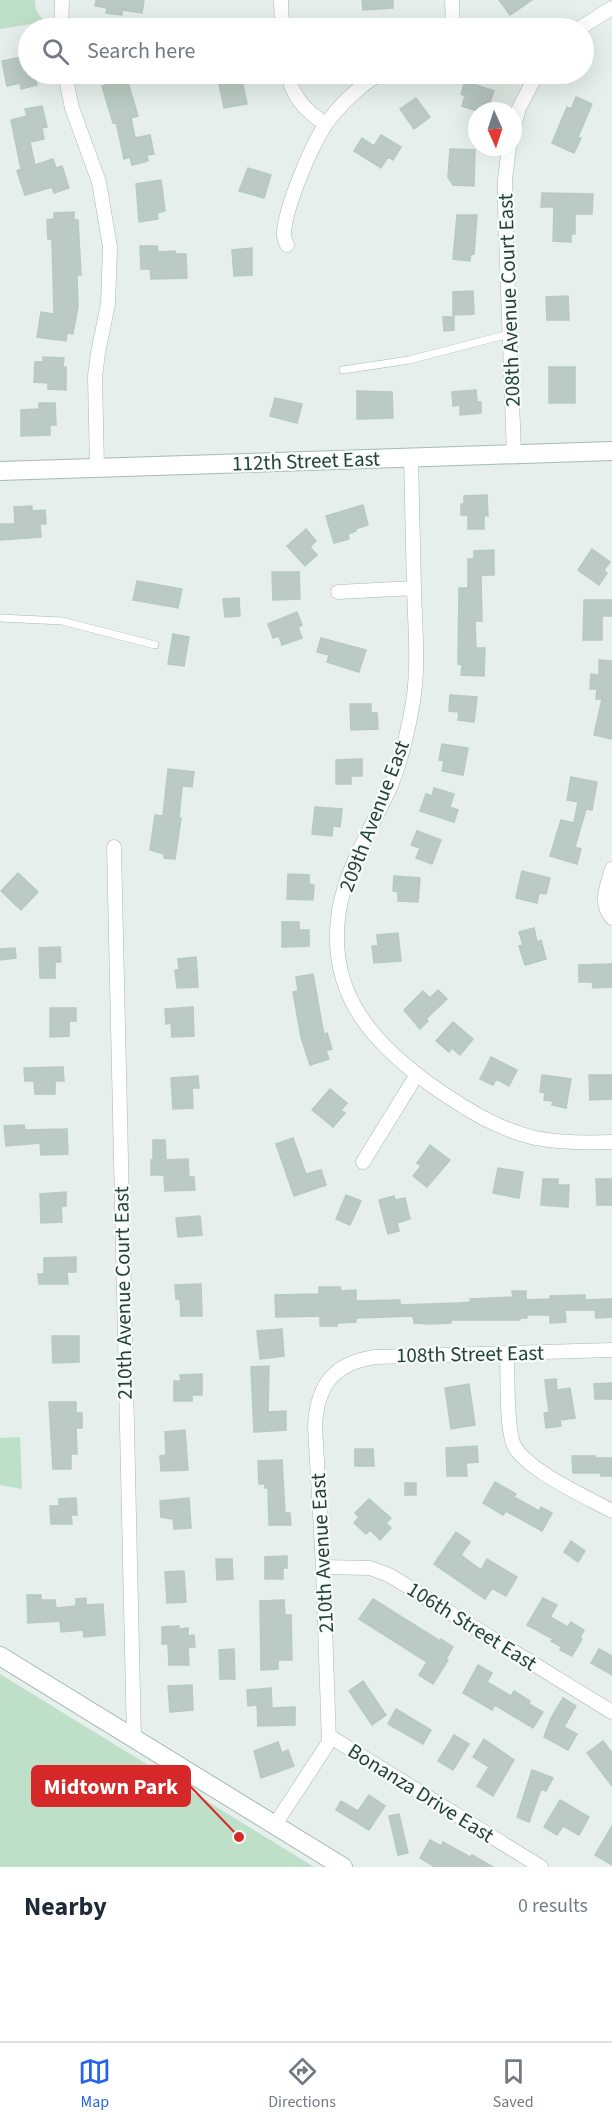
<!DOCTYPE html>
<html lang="en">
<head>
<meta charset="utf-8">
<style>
  :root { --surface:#fff; --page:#f6f6f7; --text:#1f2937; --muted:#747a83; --line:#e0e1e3; --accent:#2563eb }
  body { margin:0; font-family:"Source Sans 3",sans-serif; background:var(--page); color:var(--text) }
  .compass { position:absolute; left:468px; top:102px; width:54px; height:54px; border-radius:50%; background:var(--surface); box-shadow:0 6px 24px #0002; rotate:177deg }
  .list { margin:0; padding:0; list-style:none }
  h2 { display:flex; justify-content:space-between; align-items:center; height:78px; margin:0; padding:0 24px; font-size:26px }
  h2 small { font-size:20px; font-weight:400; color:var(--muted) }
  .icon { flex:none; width:33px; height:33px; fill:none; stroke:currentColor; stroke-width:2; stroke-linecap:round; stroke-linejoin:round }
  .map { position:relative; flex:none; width:612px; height:1867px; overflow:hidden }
  .search { position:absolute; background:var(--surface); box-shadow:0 6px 24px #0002; left:18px; right:18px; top:18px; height:66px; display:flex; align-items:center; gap:15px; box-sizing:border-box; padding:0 21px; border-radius:33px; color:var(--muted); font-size:22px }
  .sheet { height:174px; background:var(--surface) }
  nav { display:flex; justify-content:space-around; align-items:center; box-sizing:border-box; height:84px; border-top:2px solid var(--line); background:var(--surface); font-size:16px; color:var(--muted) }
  nav a { display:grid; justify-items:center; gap:3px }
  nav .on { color:var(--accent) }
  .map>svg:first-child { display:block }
</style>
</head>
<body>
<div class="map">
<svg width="612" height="1867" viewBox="0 0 612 1867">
  <rect width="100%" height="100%" fill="#e6efeb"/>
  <path fill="#bfe0c8" d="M0,0H35L36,10L44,22L0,29Z
    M20,1437L22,1489L0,1485V1438Z
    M0,1674L314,1867H0Z"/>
  <path fill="#bbcac4" stroke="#b8c9c2" stroke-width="1.5" d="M96,0H144L142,13L122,10V15L106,13L107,8L95,6Z
    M362,0H393V8L363,10Z
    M499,0H532L510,15Z
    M22,57L24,65L28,64V74H35L37,85L21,89L20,83L7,86L2,61Z
    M127,79L138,116L131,118L135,138L150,135L154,154L147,155L148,161L132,165L130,157L124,159L116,122L113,123L102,86Z
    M242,80L247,104L224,108L219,84Z
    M465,81L494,91L487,111H477L462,106L465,96L461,94Z
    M576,97L592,104L578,137L581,138L574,153L552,143L567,107L571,109Z
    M416,98L430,117L414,129L400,109Z
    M42,106L47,127L42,128L44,139L30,142L35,165L53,159L56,168L62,166L69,188L54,193L52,187L25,195L17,171L21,169L11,120L27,116L25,109Z
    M381,135L401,147L393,160L388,157L381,168L354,151L362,138L374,146Z
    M450,149L475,150L474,186L453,185L448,177Z
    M248,168L271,175L264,198L239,191Z
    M161,180L165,211L157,213L158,219L139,222L136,184Z
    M542,193L593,194L592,214H575V234H571V242L553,241L554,207H541Z
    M74,212V220H78L81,275H77L78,306L73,334L67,333L66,341L37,337L41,312L54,314L52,239H48L47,220L54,219V213Z
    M457,215H477L474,254L471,253L470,261L453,259Z
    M140,246H157L158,252L175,251V254H186L187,278L151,279L150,269H141Z
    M252,248V275L234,276L232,250Z
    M473,291L474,314L453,315V292Z
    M568,296L569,320H547L546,297Z
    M443,317H454V330L444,331Z
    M43,357L64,358L63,367H66V390L48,389V383L34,382L35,362H43Z
    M549,367H575V403H549Z
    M476,390L477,402H481V413L460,415V405L453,406L452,392Z
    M357,391L392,392L393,418L357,419Z
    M275,398L302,404L297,423L270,416Z
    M39,403H55L56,425H50V435L21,436V410L39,409Z
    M487,495L488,516L484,515V529H468V515H461V504H464V496Z
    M363,505L368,525L355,529L356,531L348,534L349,539L334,543L326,516Z
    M32,506V511L45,510L46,524H40L41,537L0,540V524H15L14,507Z
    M306,529L316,541L310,547L317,555L305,566L287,546Z
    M592,549L610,562L604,570L607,573L599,585L578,570Z
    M494,550V575H481L482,621H475L476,648H485L484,676L461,675L462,665L458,664L459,588H468V559H474V551Z
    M272,572H299L300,599L273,600Z
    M137,581L182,589L178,608L133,600Z
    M239,598L240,616L225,617L223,599Z
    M584,600H612V616H602V640H583Z
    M297,612L302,625L298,627L302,638L282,645L279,636L273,638L268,624Z
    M173,634L189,637L184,666L168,664Z
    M321,638L366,650L359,672L327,662L329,655L317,652Z
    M599,660L612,661V739L594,735L602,699H596L597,689H590L591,674L599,675Z
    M450,695L477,697L474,722L458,720L459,712L449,711Z
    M350,704H371V713H377L378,729L351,730Z
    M442,744L468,748L463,775L442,771L444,761L439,760Z
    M362,759V776H351V784H336V760Z
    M168,769L194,772L192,787L182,786L179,818H181L175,859L164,858V854L150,850L155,815L163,816Z
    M571,777L597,782L592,810L586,809L575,847L581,849L577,864L550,856L561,820L574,823L578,802L567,800Z
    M434,788L454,794L450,807L458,810L454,822L420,811L426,794L432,796Z
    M315,807L342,809L340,827L333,826L332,836L312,834Z
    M417,831L441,840L432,864L416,858L420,848L411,845Z
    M522,871L550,878L546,894L539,893L537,903L516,898Z
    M18,873L38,892L21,910L1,891Z
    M288,874L309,875V884L314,885L313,900L287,899Z
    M394,876L420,878L418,902L398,901V892L393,891Z
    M282,922H299V930H309V946L282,947Z
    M534,928L537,942L541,940L546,959L525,965L519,946L523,945L519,932Z
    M398,933L401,961L374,963L372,946H378L377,935Z
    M60,947L61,962H55V978H40L39,948Z
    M15,948L16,958L0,960V949Z
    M196,957L198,987L177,988L175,970H179L178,959Z
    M612,964V987L593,988L592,982H579V965Z
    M313,974L324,1035L327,1033L332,1049L326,1051L329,1059L310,1065L301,1037L293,992L298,991L296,977Z
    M438,990L447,999L426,1019L428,1021L420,1029L404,1010L423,991L430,998Z
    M193,1007L194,1036L172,1037L171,1023L166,1024L165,1009Z
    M50,1008H76V1021H69V1036L50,1037Z
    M453,1022L473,1039L460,1055L452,1048L449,1052L436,1041Z
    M491,1057L517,1070L509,1086L496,1079L493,1085L480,1079Z
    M63,1067L64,1081H55V1094H35L34,1081H25L24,1068Z
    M542,1075L571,1079L566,1108L552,1105L553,1101L544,1100L545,1093L540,1092Z
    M589,1075H612V1099L590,1100Z
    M198,1076L199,1088H192L193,1108L173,1109L171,1078Z
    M330,1089L347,1103L341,1110L345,1113L333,1127L312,1110Z
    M24,1125L25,1130L67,1129L68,1154L41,1155L40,1143L6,1146L4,1126Z
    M293,1138L306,1174L321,1170L326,1185L294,1196L276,1144Z
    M153,1140H165L166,1160L188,1159L189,1177H194L195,1190L165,1191L164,1175H151V1160H153Z
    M430,1145L450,1160L427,1187L413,1176L421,1166L417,1163Z
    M498,1168L523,1172L519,1198L493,1193Z
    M543,1179H558V1185H569L568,1207L541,1205Z
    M596,1179H611L612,1205H597Z
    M66,1192V1206L61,1207L62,1222L41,1223L40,1194Z
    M346,1195L361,1201L350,1225L336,1219Z
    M394,1196L395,1200L405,1198L410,1219L397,1223L399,1231L388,1234L379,1200Z
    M200,1216L202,1235L178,1237L176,1218Z
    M76,1257V1272H67L68,1284H39L38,1274H44V1258Z
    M201,1284L202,1316H181L180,1299H176L175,1285Z
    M319,1287H340L341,1291L356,1290V1301L400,1300V1305L458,1303L471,1302L470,1299L513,1297L512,1291H526V1300L550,1299V1296L585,1295V1300L612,1299V1317L596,1318L595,1310H565L566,1322L550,1323V1315H527V1318H520V1320H451V1323L431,1324L414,1323L413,1316L356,1318V1322L337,1323V1326H320V1316L276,1317L275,1295L319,1294Z
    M282,1329L284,1356L260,1359L257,1331Z
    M52,1336H79V1362L53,1363Z
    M269,1366L268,1412L286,1411V1430L254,1432L251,1367Z
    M202,1374V1395H192V1401H174V1381H181L180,1375Z
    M556,1379L557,1390L570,1388L575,1418L560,1420L561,1426L546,1428L544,1413L549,1412L545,1380Z
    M612,1383V1399H595L594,1384Z
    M469,1384L475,1425L451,1429L445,1388Z
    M49,1402H76V1413H82V1428H76L77,1454H71V1469H53Z
    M185,1430L188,1470L161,1471L160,1456L166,1455L165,1432Z
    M477,1446L478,1462L466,1463L467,1476H447L446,1448Z
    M355,1449H373L374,1466H355Z
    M572,1456H595V1458H612V1476H601V1473H573Z
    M282,1460L285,1513H290L291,1525H269L268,1488H265V1484H259L258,1461Z
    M495,1482L516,1494L514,1497L539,1511L541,1507L552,1513L542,1531L506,1511L503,1515L483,1503Z
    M405,1483H416V1495H405Z
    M76,1498L77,1515H71L72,1524H51L50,1506H59V1499Z
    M189,1498L191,1528L174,1529L173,1519L161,1517L160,1501Z
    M369,1499L391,1518L386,1523L391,1528L380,1540L370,1530L366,1534L354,1523L359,1517L355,1513Z
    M456,1532L470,1542L461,1555L481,1570L487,1559L517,1577L506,1596L492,1588L485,1599L434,1564Z
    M571,1541L585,1551L578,1562L564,1552Z
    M287,1556V1568H283V1579H265V1557Z
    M216,1559H232L233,1579L217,1580Z
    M184,1571L186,1602L167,1603L165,1572Z
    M27,1595H41V1600H55L56,1608L76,1606V1599L86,1598V1605L103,1604L105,1635L84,1637L83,1630L61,1632L60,1621L28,1623Z
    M543,1598L557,1605L550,1617L568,1627L571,1622L584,1630L580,1638L582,1639L572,1656L560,1650L562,1647L551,1641L553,1639L527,1625Z
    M373,1599L440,1641L441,1639L453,1647L446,1659L448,1660L433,1684L419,1675L427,1662L359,1619Z
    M284,1600L285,1615H291L292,1660H278V1669L261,1670L260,1601Z
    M179,1626V1629L188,1628V1636L194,1635L195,1647H188L189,1665H169L168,1644H162V1627Z
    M234,1649L235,1679H220L219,1650Z
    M599,1649L612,1656V1675L591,1663Z
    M478,1665L492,1673L487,1682L511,1696L514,1691L530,1701L529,1704L543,1712L533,1728L495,1705L492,1710L463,1693Z
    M363,1681L386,1715L372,1725L349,1691Z
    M192,1685L193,1710L170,1712L168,1686Z
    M271,1688L272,1708L295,1707V1725L258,1726L257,1705L248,1706L247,1690Z
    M563,1698L576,1706L564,1727L577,1734L568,1750L544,1737L551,1718Z
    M396,1709L431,1730L423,1744L388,1724Z
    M454,1735L469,1744L453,1770L438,1761Z
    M484,1739L514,1760L493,1796L477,1786L489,1767L473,1757Z
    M603,1741L612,1753V1786L587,1753Z
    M278,1742L282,1753L288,1750L294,1766L261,1778L254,1751Z
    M532,1770L553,1778L546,1791L541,1789L529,1822L517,1817Z
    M369,1795L385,1806L369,1830L336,1810L341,1801L358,1811Z
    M560,1800L589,1817L579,1835L563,1826L557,1835L544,1827Z
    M399,1814L408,1853L398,1855L389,1816Z
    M612,1826V1865L595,1855Z
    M430,1840L441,1846L443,1842L470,1857L472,1855L493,1867H435L420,1858Z"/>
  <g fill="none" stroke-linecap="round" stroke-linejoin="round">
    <defs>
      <path id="lane" d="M343,370L409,360L509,334
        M0,618L62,621L155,645"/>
      <path id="street" d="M281,0L282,28
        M452,0L453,28
        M61,28L62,0
        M580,28L612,8
        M65,74L72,108L99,182L110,247L108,304L98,353L95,376L97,468
        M288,74C292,97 306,112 326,124
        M513,129L519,108L537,74
        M509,147L505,180V208L514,454
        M287,245C285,241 283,237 284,232C286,206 311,146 326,124C337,108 362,83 380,74
        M411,457C412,501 413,545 414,589C415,627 419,665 413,702C408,731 401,763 389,790C371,829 346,868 339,911C326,995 375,1046 438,1090C469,1111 498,1129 535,1138C561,1143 585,1143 612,1142
        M338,592L414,588
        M114,847L134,1739
        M612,869C607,886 599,903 612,918
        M363,1162L416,1076
        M507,1354C508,1377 506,1422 513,1443C523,1469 587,1497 612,1511
        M323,1567L370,1568L389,1575L612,1712
        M329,1736L541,1867
        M274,1826L329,1742L323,1567L315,1426C317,1385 334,1363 375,1357L612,1350"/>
      <path id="secondary" d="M0,471L612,451
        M0,1656L343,1867"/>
    </defs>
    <use href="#lane" stroke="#a8b8b2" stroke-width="8"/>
    <use href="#street" stroke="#a8b8b2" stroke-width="15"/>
    <use href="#secondary" stroke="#a4bbb3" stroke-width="20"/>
    <use href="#lane" stroke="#fff" stroke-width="7"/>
    <use href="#street" stroke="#fff" stroke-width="14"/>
    <use href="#secondary" stroke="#fff" stroke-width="18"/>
  </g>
  <g text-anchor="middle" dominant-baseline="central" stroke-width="4.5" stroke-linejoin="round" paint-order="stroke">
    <g font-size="21" fill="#24423a" stroke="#f7fbf9">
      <text transform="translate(509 300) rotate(-92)">208th Avenue Court East</text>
      <text transform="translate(306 461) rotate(-2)">112th Street East</text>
      <text transform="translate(374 816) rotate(-69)">209th Avenue East</text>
      <text transform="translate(123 1293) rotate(-91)">210th Avenue Court East</text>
      <text transform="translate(470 1354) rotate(-1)">108th Street East</text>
      <text transform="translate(322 1553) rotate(-93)">210th Avenue East</text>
      <text transform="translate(472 1626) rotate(32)">106th Street East</text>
      <text transform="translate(421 1793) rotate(32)">Bonanza Drive East</text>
    </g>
  </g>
  <path fill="none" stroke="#d62828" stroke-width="2" d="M239 1837L190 1786"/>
  <circle fill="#d62828" stroke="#f7fbf9" stroke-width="2" cx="239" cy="1837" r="6"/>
  <rect fill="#d62828" stroke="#d62828" stroke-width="2" x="32" y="1766" width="158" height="40" rx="6"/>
  <g font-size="22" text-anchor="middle" font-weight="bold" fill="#fff">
    <text x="111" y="1794">Midtown Park</text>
  </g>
</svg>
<svg class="compass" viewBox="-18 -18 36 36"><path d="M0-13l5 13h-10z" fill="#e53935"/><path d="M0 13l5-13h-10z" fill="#747a83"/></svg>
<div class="search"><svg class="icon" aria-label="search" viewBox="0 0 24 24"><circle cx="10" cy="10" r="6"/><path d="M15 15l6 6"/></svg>Search here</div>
</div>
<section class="sheet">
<h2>Nearby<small>0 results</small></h2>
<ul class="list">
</ul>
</section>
<nav>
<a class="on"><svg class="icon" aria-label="map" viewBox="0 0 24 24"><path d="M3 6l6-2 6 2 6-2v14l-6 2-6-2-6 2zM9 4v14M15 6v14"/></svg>Map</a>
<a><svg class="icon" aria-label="directions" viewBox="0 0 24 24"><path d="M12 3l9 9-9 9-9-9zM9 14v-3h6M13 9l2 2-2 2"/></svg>Directions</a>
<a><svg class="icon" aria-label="saved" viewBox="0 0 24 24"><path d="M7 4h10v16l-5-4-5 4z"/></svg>Saved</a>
</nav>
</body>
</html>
